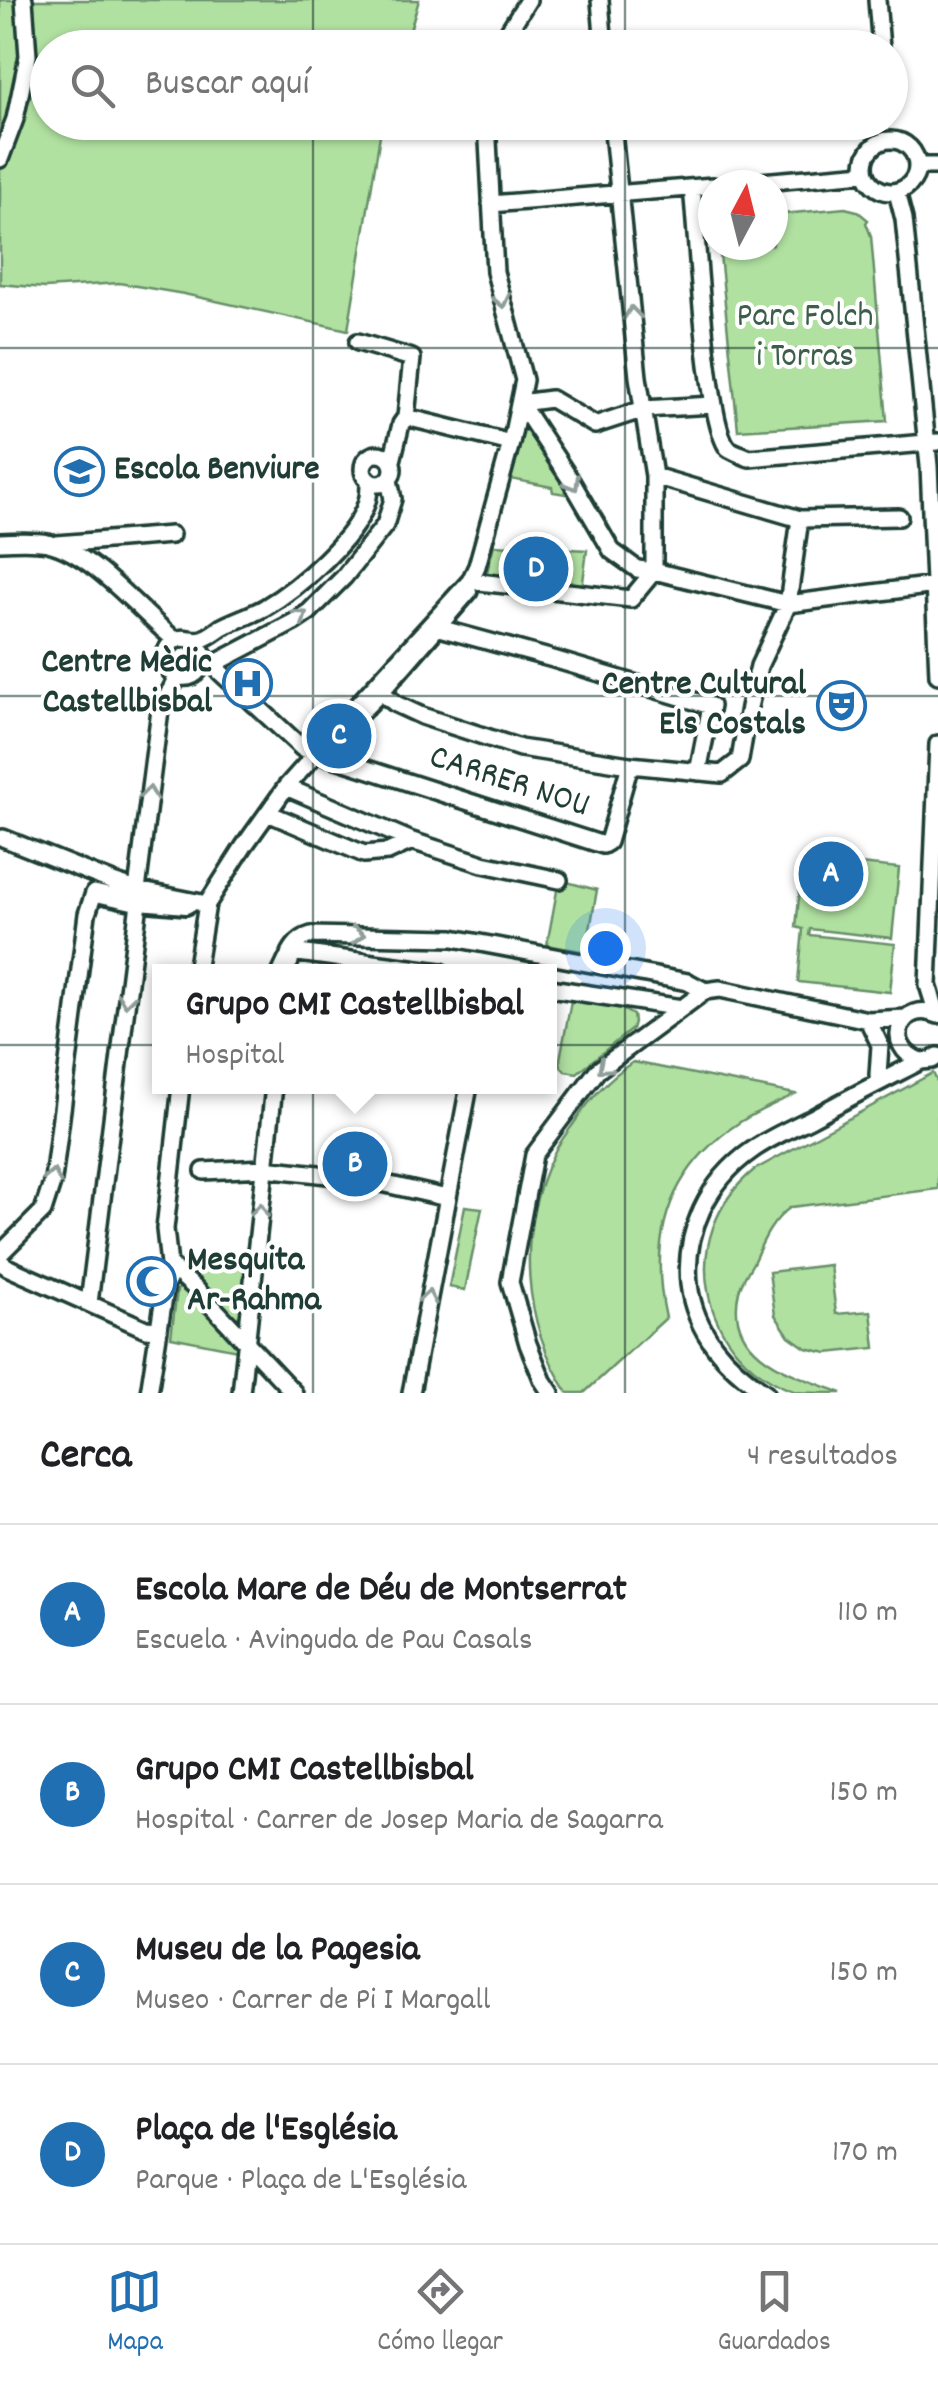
<!DOCTYPE html>
<html lang="es">
<head>
<meta charset="utf-8">
<style>
  :root { --surface:#fff; --page:#f6f6f6; --text:#202124; --muted:#757577; --line:#e0e0e0; --accent:#1f6fb2 }
  body { margin:0; font-family:Dekko,sans-serif; background:var(--page); color:var(--text) }
  .compass { position:absolute; left:698px; top:170px; width:90px; height:90px; border-radius:50%; background:var(--surface); box-shadow:0 2px 8px #0004; rotate:7deg }
  .you { position:absolute; left:605px; top:948px; width:35px; height:35px; margin:-25px; border:8px solid #fff; border-radius:50%; background:#1a73e8; box-shadow:0 0 0 15px #1a73e833 }
  .badge { display:grid; place-items:center; width:65px; height:65px; border-radius:50%; background:var(--accent); color:#fff; font-size:32px; font-weight:700 }
  .pin { position:absolute; translate:-50% -50%; border:5px solid #fff; box-shadow:0 2px 10px #0006 }
  .popup { position:absolute; left:152px; top:964px; width:405px; height:130px; box-sizing:border-box; display:grid; place-content:center; border-radius:0px; background:var(--surface); filter:drop-shadow(0 2px 8px #0005); font-size:32px; white-space:nowrap; color:var(--muted) }
  .popup b { font-size:38px; color:var(--text) }
  .popup::after { content:''; position:absolute; left:50%; top:100%; margin-left:-20px; border:20px solid transparent; border-top-color:var(--surface) }
  .list { margin:0; padding:0; list-style:none }
  h2 { display:flex; justify-content:space-between; align-items:center; height:130px; margin:0; padding:0 40px; font-size:42px }
  h2 small { font-size:32px; font-weight:400; color:var(--muted) }
  .list li { display:grid; grid-template-columns:65px 1fr auto; gap:30px; align-items:center; box-sizing:border-box; height:180px; padding:0 40px; border-top:2px solid var(--line) }
  .list b { display:block; font-size:38px; white-space:nowrap }
  .list p { margin:0; font-size:32px; white-space:nowrap; color:var(--muted) }
  .list em { font-size:32px; font-style:normal; color:var(--muted) }
  .icon { flex:none; width:55px; height:55px; fill:none; stroke:currentColor; stroke-width:2; stroke-linecap:round; stroke-linejoin:round }
  .map { position:relative; flex:none; width:938px; height:1393px; overflow:hidden }
  .search { position:absolute; background:var(--surface); box-shadow:0 2px 8px #0004; left:30px; right:30px; top:30px; height:110px; display:flex; align-items:center; gap:25px; box-sizing:border-box; padding:0 35px; border-radius:55px; color:var(--muted); font-size:38px }
  .sheet { height:850px; background:var(--surface) }
  nav { display:flex; justify-content:space-around; align-items:center; box-sizing:border-box; height:140px; border-top:2px solid var(--line); background:var(--surface); font-size:28px; color:var(--muted) }
  nav a { display:grid; justify-items:center; gap:5px }
  nav .on { color:var(--accent) }
  .map>svg:first-child { display:block }
</style>
</head>
<body>
<div class="map">
<svg width="938" height="1393" viewBox="0 0 938 1393">
  <rect width="100%" height="100%" fill="#fff"/>
  <filter id="ink" filterUnits="userSpaceOnUse"><feTurbulence type="fractalNoise" baseFrequency=".01" numOctaves="2"/><feDisplacementMap in="SourceGraphic" scale="20" xChannelSelector="R" yChannelSelector="G"/><feConvolveMatrix kernelMatrix="1 2 1 2 8 2 1 2 1" color-interpolation-filters="sRGB"/></filter>
  <g filter="url(#ink)">
    <path fill="#b1e1a1" stroke="#688f6a" stroke-width="2.5" d="M0,0H419L405,47L48,48V122L382,123L348,330L184,294L119,283L45,288L0,284Z
      M845,208L857,211L868,220L866,223L871,236L887,421L738,430L719,245H773V215Z
      M529,426L572,495L553,492L552,487L511,479L522,428Z
      M494,545L587,550L581,598L483,588Z
      M803,858L899,868L892,938L810,929L809,935L895,944L890,992L798,982L803,929L796,927Z
      M559,880L597,890L586,952L547,945Z
      M571,1001L618,1007L633,1015L634,1022L632,1029L577,1073L565,1071L561,1067L560,1059Z
      M633,1062L795,1094C777,1103 757,1111 740,1122C669,1169 648,1237 666,1318L584,1393H568C522,1322 516,1232 553,1155C558,1144 567,1133 574,1123C591,1098 608,1078 633,1062Z
      M933,1073L938,1083V1189L791,1207C771,1221 763,1241 753,1263C748,1272 741,1282 739,1291C723,1356 795,1375 842,1393C828,1393 809,1393 796,1392C698,1357 674,1236 754,1170Z
      M465,1206L482,1208L465,1290L449,1287Z
      M249,1251L242,1312L239,1317H235L198,1279L184,1259Z
      M830,1265L836,1314L871,1311L875,1348L827,1353L806,1348L789,1336L775,1315L769,1272Z
      M180,1288H187L236,1341L237,1350L171,1337L177,1290Z"/>
    <g fill="none" stroke-linecap="round" stroke-linejoin="round">
      <defs>
        <path id="pedestrian" d="M330,740L341,734L382,693L470,592
          M139,903L186,907L193,903"/>
        <path id="minor" d="M600,0L604,48
          M877,0L881,48
          M498,48L528,0
          M612,122L638,377L654,476V571
          M865 166a26 26 0 1 1 52 0a26 26 0 1 1-52 0Z
          M0,159L15,119L28,56L24,0
          M918,166H938
          M726,185L865,173
          M692,188C697,231 706,425 728,448C733,452 743,455 749,458L938,442
          M897,192L904,219L929,466L938,675
          M491,204L713,186
          M358,342L412,358L406,417L401,424L392,461
          M520,403L570,479L612,551L637,569L654,571L788,604L935,585
          M520,403L551,399L595,425L644,409L713,405
          M406,417L511,443
          M363 469a15 15 0 1 1 30 0a15 15 0 1 1-30 0Z
          M654,476L800,519L899,517
          M0,542C16,541 33,540 48,543C94,554 138,610 175,640
          M57,544L171,535
          M470,581L631,599L654,571
          M439,628L553,659L711,706L698,772
          M193,640L203,653C204,666 197,679 181,677C164,674 159,652 173,642C183,634 191,642 202,639C209,637 216,631 222,627C236,620 251,615 264,608C297,589 361,535 368,497C369,492 369,486 369,481
          M204,658L216,663L220,672L302,748L603,845L608,842L630,765
          M216,663L294,622L309,612L344,577L385,525L393,499L389,480
          M382,693L396,704L422,716L520,748L630,765L722,774L740,760L749,707L759,666L788,604L800,519
          M286,787L412,841L483,864L559,880
          M268,813L364,854L388,852L412,841
          M3,838L113,882L137,890L207,904
          M137,890L160,710L178,676
          M290,962L291,952L441,972
          M196,972L207,904L244,846L286,787L327,741L339,725L470,581L477,566L511,443L524,380L495,272L487,122
          M281,972C289,956 293,940 311,935L453,938L688,982L705,991L720,989L868,1020L906,1018
          M550,988L682,1008
          M937,1014L928,985L938,744
          M868,1020L880,1045L878,1075
          M921,1061C881,1047 901,998 938,1015
          M181,1086L165,1229L169,1265L195,1288L294,1393
          M204,1171L264,1168L364,1179L447,1198
          M0,1254L43,1211L53,1180L87,914L94,893L139,903L89,1303
          M0,1262L9,1268L146,1329L158,1330
          M149,1393L166,1284L173,1270
          M241,1393L274,1086
          M411,1393L469,1086
          M551,1393L543,1381L528,1344L510,1282L534,1155L597,1071L705,991
          M766,1393C726,1366 695,1333 689,1284C684,1232 708,1181 751,1151C769,1138 792,1128 812,1118C848,1098 884,1080 921,1061L932,1060L938,1056"/>
      </defs>
      <use href="#pedestrian" stroke="#1f3d34" stroke-width="20"/>
      <use href="#minor" stroke="#1f3d34" stroke-width="22"/>
      <use href="#pedestrian" stroke="#fff" stroke-width="12"/>
      <use href="#minor" stroke="#fff" stroke-width="15"/>
    </g>
    <defs><path id="oneway-chevron" d="M-2-3.5L2.5 0L-2 3.5" fill="none" stroke-width="1.6" stroke-linecap="round" stroke-linejoin="round" transform="scale(2.5)"/></defs>
    <g stroke="#8f9e9a">
      <use href="#oneway-chevron" transform="translate(502 301) rotate(77)"/>
      <use href="#oneway-chevron" transform="translate(632 313) rotate(-96)"/>
      <use href="#oneway-chevron" transform="translate(573 484) rotate(59)"/>
      <use href="#oneway-chevron" transform="translate(301 616) rotate(-35)"/>
      <use href="#oneway-chevron" transform="translate(149 793) rotate(-83)"/>
      <use href="#oneway-chevron" transform="translate(358 935) rotate(1)"/>
      <use href="#oneway-chevron" transform="translate(126 1000) rotate(97)"/>
      <use href="#oneway-chevron" transform="translate(604 1067) rotate(139)"/>
      <use href="#oneway-chevron" transform="translate(53 1176) rotate(-79)"/>
      <use href="#oneway-chevron" transform="translate(260 1210) rotate(-84)"/>
      <use href="#oneway-chevron" transform="translate(428 1297) rotate(-80)"/>
    </g>
  </g>
  <path fill="none" stroke="#1f3d34" stroke-width="2.5" stroke-opacity="0.55" d="M313,0V48M625,0V48M313,122V1393M625,122V1393M0,348H938M0,696H938M0,1045H938"/>
  <defs>
    <symbol id="school-ring" viewBox="-11 -11 22 22"><circle r="9.5" fill="#fff" stroke="#1f6fb2" stroke-width="1.5"/><path d="M0-5L7-2L0 1L-7-2ZM-4 1L0 2.5L4 1V4Q0 6-4 4Z" fill="#1f6fb2"/></symbol>
    <symbol id="hospital-ring" viewBox="-11 -11 22 22"><circle r="9.5" fill="#fff" stroke="#1f6fb2" stroke-width="1.5"/><path d="M-5-5h3v3.5h4V-5h3V5h-3V1.5h-4V5h-3Z" fill="#1f6fb2"/></symbol>
    <symbol id="theatre-ring" viewBox="-11 -11 22 22"><circle r="9.5" fill="#fff" stroke="#1f6fb2" stroke-width="1.5"/><path d="M-5-5.5Q0-4 5-5.5V0Q5 5 0 6Q-5 5-5 0ZM-3.3-2.5H-1v1.5H-3.3ZM1-2.5H3.3v1.5H1ZM-2.8 1Q0 5.5 2.8 1Z" fill="#1f6fb2"/></symbol>
    <symbol id="mosque-ring" viewBox="-11 -11 22 22"><circle r="9.5" fill="#fff" stroke="#1f6fb2" stroke-width="1.5"/><path d="M3.5-4.9A6 6 0 1 0 3.5 4.9A5 5 0 1 1 3.5-4.9Z" fill="#1f6fb2"/></symbol>
  </defs>
  <g fill-rule="evenodd">
    <use href="#school-ring" x="52" y="444" width="55" height="55"/>
    <use href="#hospital-ring" x="220" y="656" width="55" height="55"/>
    <use href="#theatre-ring" x="814" y="678" width="55" height="55"/>
    <use href="#mosque-ring" x="124" y="1254" width="55" height="55"/>
  </g>
  <g text-anchor="middle" dominant-baseline="central" stroke-width="8" stroke-linejoin="round" paint-order="stroke">
    <g font-size="35" fill="#3c5e4a" stroke="#fff">
      <text x="805" y="318">Parc Folch<tspan x="805" dy="40">i Torras</tspan></text>
    </g>
    <g font-size="35" font-weight="bold" fill="#1f3d34" stroke="#fff" text-anchor="start">
      <text x="114" y="471">Escola Benviure</text>
      <text x="212" y="664" text-anchor="end">Centre Mèdic<tspan x="212" dy="40">Castellbisbal</tspan></text>
      <text x="806" y="686" text-anchor="end">Centre Cultural<tspan x="806" dy="40">Els Costals</tspan></text>
      <text x="187" y="1262">Mesquita<tspan x="187" dy="40">Ar-Rahma</tspan></text>
    </g>
    <g font-size="35" fill="#1f3d34" stroke="#fff">
      <text transform="translate(509 783) rotate(18)">CARRER NOU</text>
    </g>
  </g>
</svg>
<svg class="compass" viewBox="-18 -18 36 36"><path d="M0-13l5 13h-10z" fill="#e53935"/><path d="M0 13l5-13h-10z" fill="#757577"/></svg>
<div class="you"></div>
<div class="pin badge" style="left:831px;top:874px">A</div>
<div class="pin badge" style="left:355px;top:1164px">B</div>
<div class="popup"><b>Grupo CMI Castellbisbal</b>Hospital</div>
<div class="pin badge" style="left:339px;top:736px">C</div>
<div class="pin badge" style="left:536px;top:569px">D</div>
<div class="search"><svg class="icon" aria-label="search" viewBox="0 0 24 24"><circle cx="10" cy="10" r="6"/><path d="M15 15l6 6"/></svg>Buscar aquí</div>
</div>
<section class="sheet">
<h2>Cerca<small>4 resultados</small></h2>
<ul class="list">
<li><span class="badge">A</span><div><b>Escola Mare de Déu de Montserrat</b><p>Escuela · Avinguda de Pau Casals</p></div><em>110 m</em></li>
<li><span class="badge">B</span><div><b>Grupo CMI Castellbisbal</b><p>Hospital · Carrer de Josep Maria de Sagarra</p></div><em>150 m</em></li>
<li><span class="badge">C</span><div><b>Museu de la Pagesia</b><p>Museo · Carrer de Pi I Margall</p></div><em>150 m</em></li>
<li><span class="badge">D</span><div><b>Plaça de l'Església</b><p>Parque · Plaça de L'Església</p></div><em>170 m</em></li>
</ul>
</section>
<nav>
<a class="on"><svg class="icon" aria-label="map" viewBox="0 0 24 24"><path d="M3 6l6-2 6 2 6-2v14l-6 2-6-2-6 2zM9 4v14M15 6v14"/></svg>Mapa</a>
<a><svg class="icon" aria-label="directions" viewBox="0 0 24 24"><path d="M12 3l9 9-9 9-9-9zM9 14v-3h6M13 9l2 2-2 2"/></svg>Cómo llegar</a>
<a><svg class="icon" aria-label="saved" viewBox="0 0 24 24"><path d="M7 4h10v16l-5-4-5 4z"/></svg>Guardados</a>
</nav>
</body>
</html>
